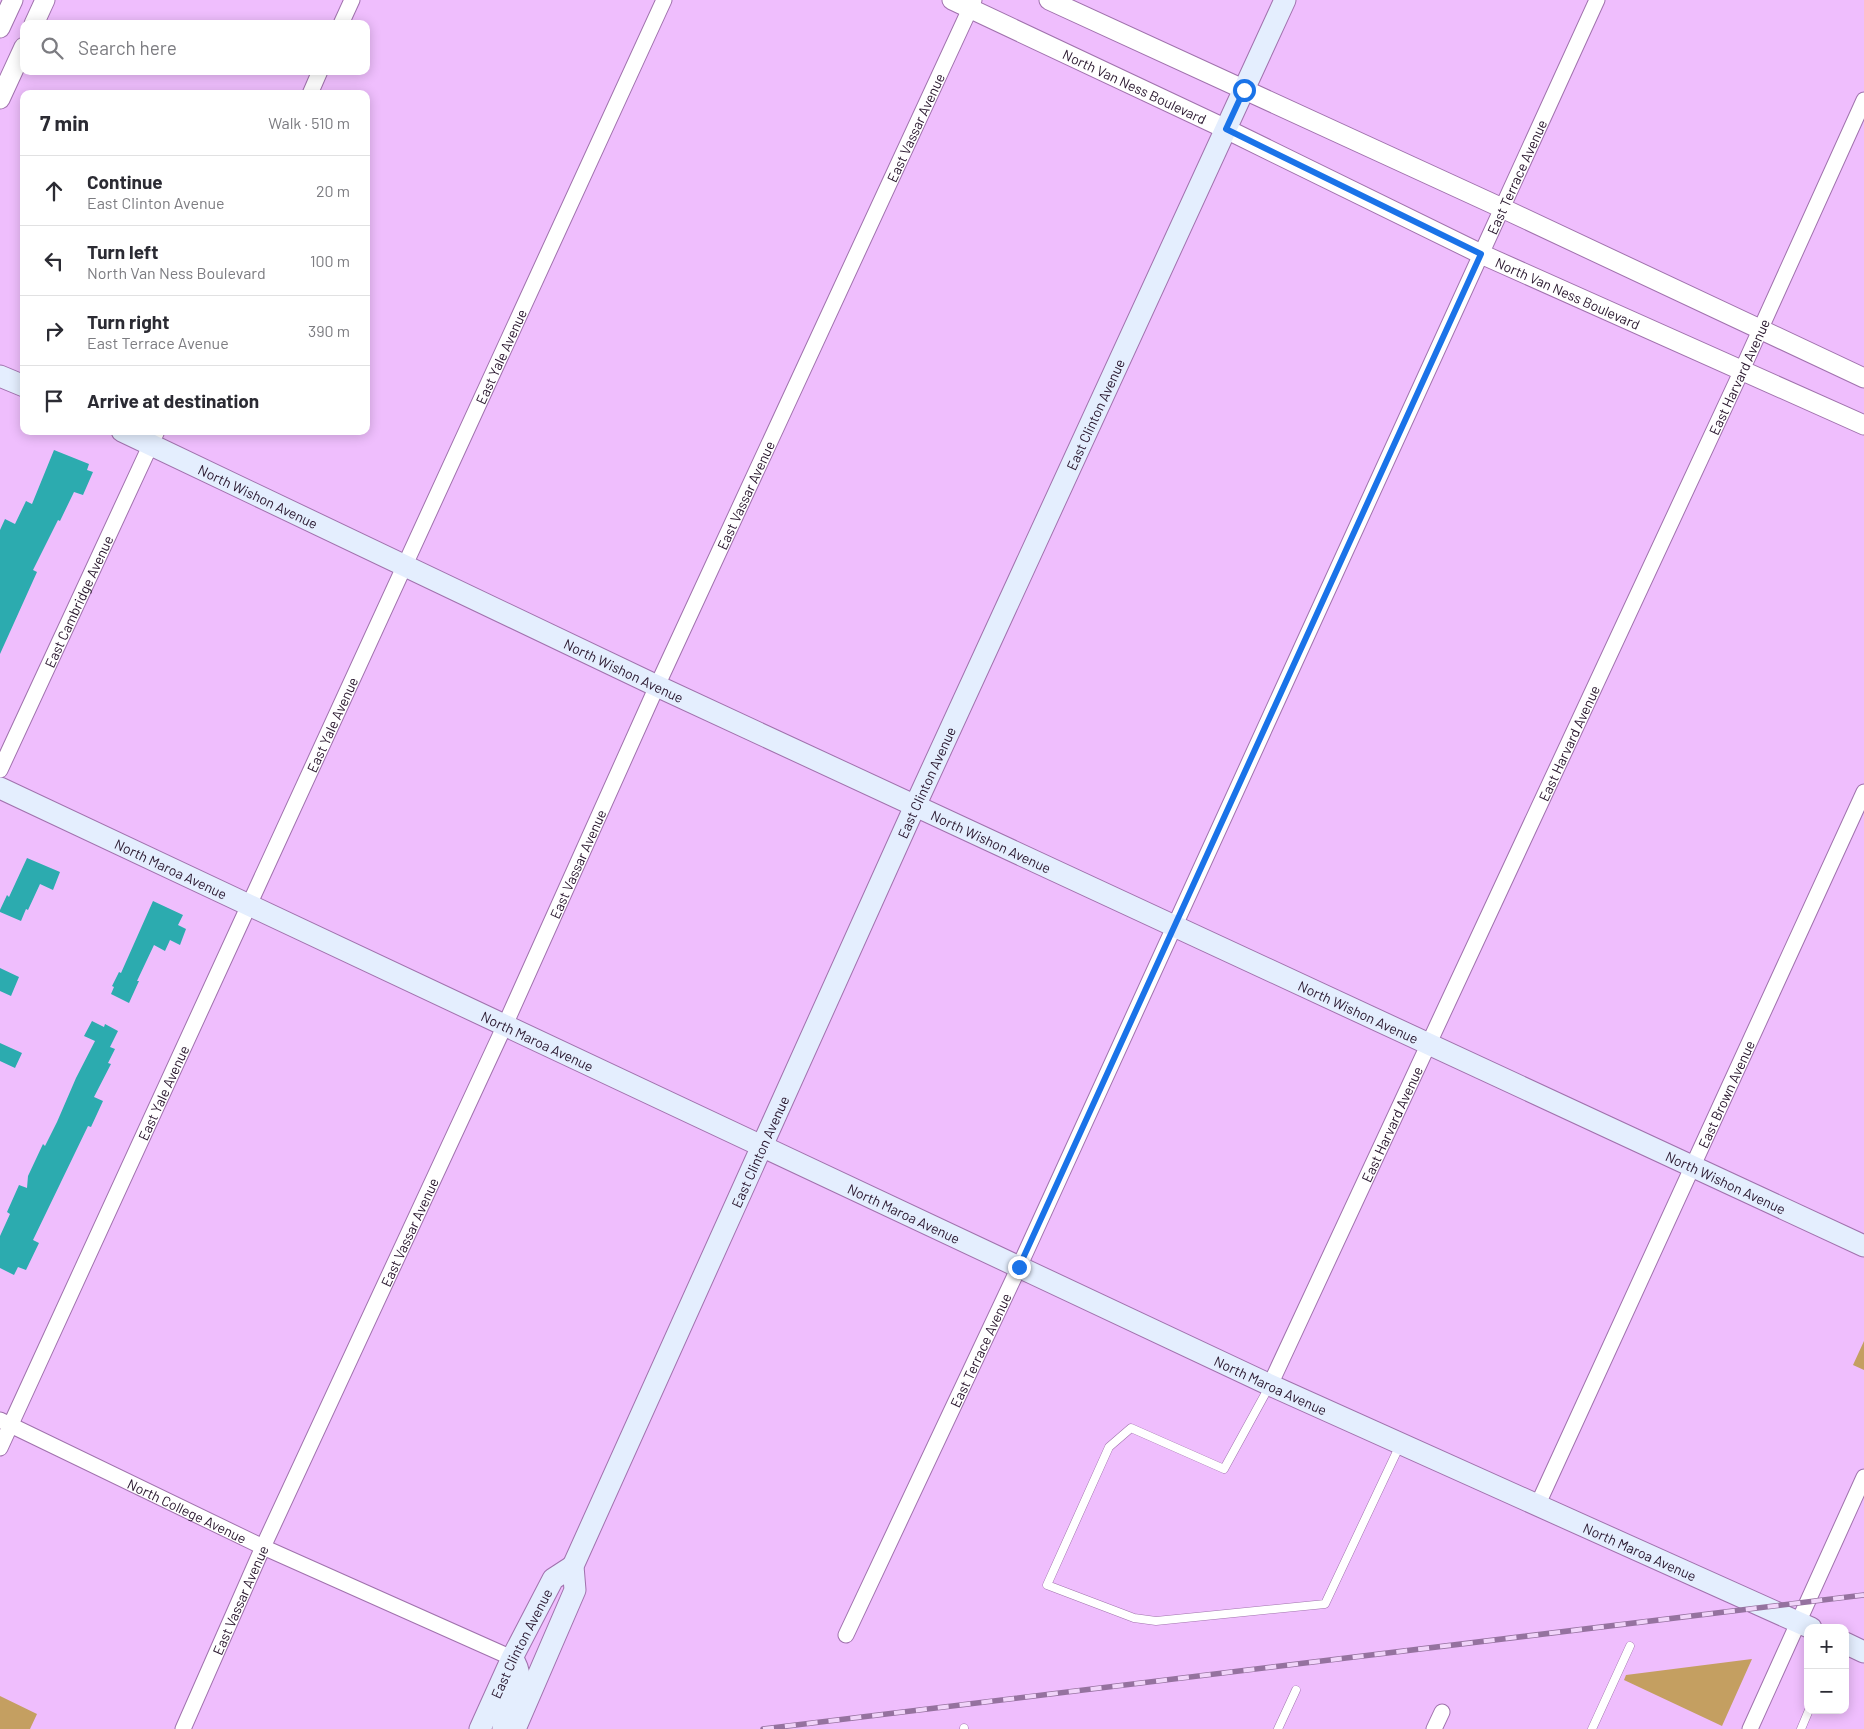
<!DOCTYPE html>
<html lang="en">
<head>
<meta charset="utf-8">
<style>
  :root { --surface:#fff; --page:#f2f2f3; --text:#2b2b33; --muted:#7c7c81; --line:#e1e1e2 }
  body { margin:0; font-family:Barlow,sans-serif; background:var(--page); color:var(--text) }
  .controls { position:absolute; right:15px; bottom:15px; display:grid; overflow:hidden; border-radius:10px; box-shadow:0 2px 12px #0003 }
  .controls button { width:45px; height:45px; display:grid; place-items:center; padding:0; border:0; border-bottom:1px solid var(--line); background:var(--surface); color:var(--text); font:25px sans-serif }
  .stop { position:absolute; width:15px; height:15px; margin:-11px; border:4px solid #1a73e8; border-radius:50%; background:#fff }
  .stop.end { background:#1a73e8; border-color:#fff; box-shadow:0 1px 5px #0008 }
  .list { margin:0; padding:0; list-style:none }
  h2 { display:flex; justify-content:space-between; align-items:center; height:65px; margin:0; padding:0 20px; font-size:21px }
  h2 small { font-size:16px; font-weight:400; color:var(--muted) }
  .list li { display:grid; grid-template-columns:32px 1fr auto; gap:15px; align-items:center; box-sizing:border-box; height:70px; padding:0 20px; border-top:1px solid var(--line) }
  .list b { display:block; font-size:19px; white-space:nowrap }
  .list p { margin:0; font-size:16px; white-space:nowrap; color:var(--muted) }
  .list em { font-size:16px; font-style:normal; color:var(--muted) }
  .icon { flex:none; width:28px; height:28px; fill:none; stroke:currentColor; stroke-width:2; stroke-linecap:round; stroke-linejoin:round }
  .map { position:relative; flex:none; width:1864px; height:1729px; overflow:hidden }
  .search { position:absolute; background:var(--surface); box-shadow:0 2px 12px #0003; left:20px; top:20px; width:350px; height:55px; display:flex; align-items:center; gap:12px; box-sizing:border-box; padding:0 18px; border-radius:10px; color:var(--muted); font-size:19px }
  .panel { position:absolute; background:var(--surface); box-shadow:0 2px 12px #0003; left:20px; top:90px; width:350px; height:345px; border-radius:10px }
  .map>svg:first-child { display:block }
</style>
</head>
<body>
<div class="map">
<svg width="1864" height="1729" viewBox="0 0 1864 1729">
  <rect width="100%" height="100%" fill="#efbefd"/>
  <path fill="#c49f61" d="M1864,1341V1370L1853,1365Z
    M1752,1659L1722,1726L1624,1680L1626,1675Z
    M0,1696L37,1714L30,1729H0Z"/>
  <path fill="#2cabaf" d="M54,450L89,464L87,470L93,472L83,495L74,492L60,521L58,520L33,570L37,572L0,654V530L5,519L15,524L26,501L32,504Z
    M27,858L60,872L53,890L40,884L28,910L26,909L21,921L0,912V910L7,895L9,897Z
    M153,901L183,915L178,925L186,929L180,945L170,940L165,951L154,945L137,981H139L129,1003L111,994L114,987L112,986L119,972L121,973Z
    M0,968L19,977L11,996L0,991Z
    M92,1021L104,1027L105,1024L118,1031L110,1047L115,1049L108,1063L111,1064L94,1097L103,1101L91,1127L88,1126L33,1240L39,1243L26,1270L18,1267L14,1275L0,1268V1236L10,1214L7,1212L19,1185L27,1188L28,1176L43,1144L45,1146L57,1122L76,1078L95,1041L84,1036Z
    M0,1043L22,1053L15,1068L0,1061Z"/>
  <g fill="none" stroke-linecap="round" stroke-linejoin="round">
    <defs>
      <path id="service" d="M1269,1387L1224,1469L1131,1428L1109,1447L1047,1585L1134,1618L1156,1621L1325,1604L1400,1445
        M964,1729V1728
        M1278,1729L1296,1690
        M1592,1729L1630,1646
        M1801,1729L1809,1710"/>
      <g id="minor">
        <path d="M341,24L352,0"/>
        <path d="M310,94L320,71"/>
        <path id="s1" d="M0,770L157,431"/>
        <path id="s2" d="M1270,1385L1742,370L1864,100"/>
        <path id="s3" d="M0,1420L263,1547L512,1658"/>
        <path id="s4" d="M0,1448L664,0"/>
        <path id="s5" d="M1538,1504L1864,792"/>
        <path id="s6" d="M846,1635L1019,1267L1597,0"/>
        <path id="s7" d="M183,1729L263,1547L505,1025L657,686L974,0"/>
        <path d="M1434,1729L1442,1712"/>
        <path d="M1750,1729L1864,1477"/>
      </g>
      <g id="tertiary">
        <path id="s8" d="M952,0L1226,129L1481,254L1864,425"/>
        <path d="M1049,0L1502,208L1864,378"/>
        <path d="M34,24L45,0"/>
        <path d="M0,28L13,0"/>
        <path d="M0,99L24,47"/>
      </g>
      <g id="secondary">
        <path d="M0,376L24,386"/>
        <path id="s9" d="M122,431L657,686L1864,1246"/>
        <path id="s10" d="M0,788L1270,1385L1811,1628"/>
        <path d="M1845,1643L1864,1652"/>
        <path id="s11" d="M480,1729L512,1658L553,1579L573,1566"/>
        <path d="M503,1729C504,1724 504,1718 505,1713C514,1692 527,1679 512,1658"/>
        <path id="s12" d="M515,1729L575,1590L573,1566L915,806L1285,0"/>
      </g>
    </defs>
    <use href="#service" stroke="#a072ad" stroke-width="9"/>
    <use href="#minor" stroke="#a072ad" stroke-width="17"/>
    <use href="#tertiary" stroke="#a072ad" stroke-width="21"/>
    <use href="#secondary" stroke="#a072ad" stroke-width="23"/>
    <use href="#service" stroke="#fff" stroke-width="8"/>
    <use href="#minor" stroke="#fff" stroke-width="15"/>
    <use href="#tertiary" stroke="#fff" stroke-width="19"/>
    <use href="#secondary" stroke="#e4eefe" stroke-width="21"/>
    <defs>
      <path id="rail" d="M763,1729L1864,1595"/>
    </defs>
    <use href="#rail" stroke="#95729f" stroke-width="5.5"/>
    <use href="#rail" stroke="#f1d4fa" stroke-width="4" stroke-dasharray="11" stroke-linecap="butt"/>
  </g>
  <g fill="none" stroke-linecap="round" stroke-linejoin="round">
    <path stroke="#1a73e8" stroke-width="6" d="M1019,1267L1481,254L1226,129L1244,90"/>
  </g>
  <g text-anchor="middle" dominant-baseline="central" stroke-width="4.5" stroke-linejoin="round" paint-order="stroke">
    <g font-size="14" fill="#28162d" stroke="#f1d4fa">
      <text stroke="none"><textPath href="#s8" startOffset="202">North Van Ness Boulevard</textPath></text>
      <text stroke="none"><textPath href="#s7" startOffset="1761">East Vassar Avenue</textPath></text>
      <text stroke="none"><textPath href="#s6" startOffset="1605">East Terrace Avenue</textPath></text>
      <text stroke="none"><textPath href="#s8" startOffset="682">North Van Ness Boulevard</textPath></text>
      <text stroke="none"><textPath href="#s4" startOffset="1201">East Yale Avenue</textPath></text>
      <text stroke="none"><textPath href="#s2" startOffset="1112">East Harvard Avenue</textPath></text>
      <text stroke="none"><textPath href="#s12" startOffset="1440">East Clinton Avenue</textPath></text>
      <text stroke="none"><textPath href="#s7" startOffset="1356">East Vassar Avenue</textPath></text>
      <text stroke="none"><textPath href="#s9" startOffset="151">North Wishon Avenue</textPath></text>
      <text stroke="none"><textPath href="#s1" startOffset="186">East Cambridge Avenue</textPath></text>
      <text stroke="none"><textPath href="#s9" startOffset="556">North Wishon Avenue</textPath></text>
      <text stroke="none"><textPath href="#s4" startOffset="796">East Yale Avenue</textPath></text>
      <text stroke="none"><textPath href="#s2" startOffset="708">East Harvard Avenue</textPath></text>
      <text stroke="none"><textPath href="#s12" startOffset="1035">East Clinton Avenue</textPath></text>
      <text stroke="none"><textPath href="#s9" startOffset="961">North Wishon Avenue</textPath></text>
      <text stroke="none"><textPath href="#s7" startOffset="951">East Vassar Avenue</textPath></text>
      <text stroke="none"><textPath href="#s10" startOffset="189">North Maroa Avenue</textPath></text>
      <text stroke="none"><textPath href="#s9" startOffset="1366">North Wishon Avenue</textPath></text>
      <text stroke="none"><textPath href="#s10" startOffset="594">North Maroa Avenue</textPath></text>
      <text stroke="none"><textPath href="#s4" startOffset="391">East Yale Avenue</textPath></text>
      <text stroke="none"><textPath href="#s5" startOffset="451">East Brown Avenue</textPath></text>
      <text stroke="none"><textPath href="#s2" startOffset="288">East Harvard Avenue</textPath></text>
      <text stroke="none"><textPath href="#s12" startOffset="630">East Clinton Avenue</textPath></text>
      <text stroke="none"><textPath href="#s9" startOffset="1771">North Wishon Avenue</textPath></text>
      <text stroke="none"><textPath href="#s10" startOffset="999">North Maroa Avenue</textPath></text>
      <text stroke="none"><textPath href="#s7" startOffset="546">East Vassar Avenue</textPath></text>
      <text stroke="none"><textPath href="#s6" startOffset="315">East Terrace Avenue</textPath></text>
      <text stroke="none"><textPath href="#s10" startOffset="1404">North Maroa Avenue</textPath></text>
      <text stroke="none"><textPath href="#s3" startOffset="208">North College Avenue</textPath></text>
      <text stroke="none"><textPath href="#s10" startOffset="1809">North Maroa Avenue</textPath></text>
      <text stroke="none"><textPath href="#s7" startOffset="141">East Vassar Avenue</textPath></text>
      <text stroke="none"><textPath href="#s11" startOffset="95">East Clinton Avenue</textPath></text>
    </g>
  </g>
</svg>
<div class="controls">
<button>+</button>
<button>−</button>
</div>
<div class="stop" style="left:1244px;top:90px"></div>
<div class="stop end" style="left:1019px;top:1267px"></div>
<div class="search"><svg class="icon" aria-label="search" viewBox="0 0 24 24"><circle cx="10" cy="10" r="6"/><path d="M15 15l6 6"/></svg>Search here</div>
<section class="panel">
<h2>7 min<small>Walk · 510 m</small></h2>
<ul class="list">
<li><svg class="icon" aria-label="ahead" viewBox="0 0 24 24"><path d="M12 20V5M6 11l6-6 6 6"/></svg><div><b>Continue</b><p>East Clinton Avenue</p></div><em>20 m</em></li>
<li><svg class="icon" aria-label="left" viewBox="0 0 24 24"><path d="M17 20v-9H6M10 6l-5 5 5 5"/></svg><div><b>Turn left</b><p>North Van Ness Boulevard</p></div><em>100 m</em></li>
<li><svg class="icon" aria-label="right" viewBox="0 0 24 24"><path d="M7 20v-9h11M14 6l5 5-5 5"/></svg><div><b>Turn right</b><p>East Terrace Avenue</p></div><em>390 m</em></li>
<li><svg class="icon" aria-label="arrive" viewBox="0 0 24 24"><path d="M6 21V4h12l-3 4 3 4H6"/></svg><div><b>Arrive at destination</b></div></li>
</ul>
</section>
</div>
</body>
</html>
